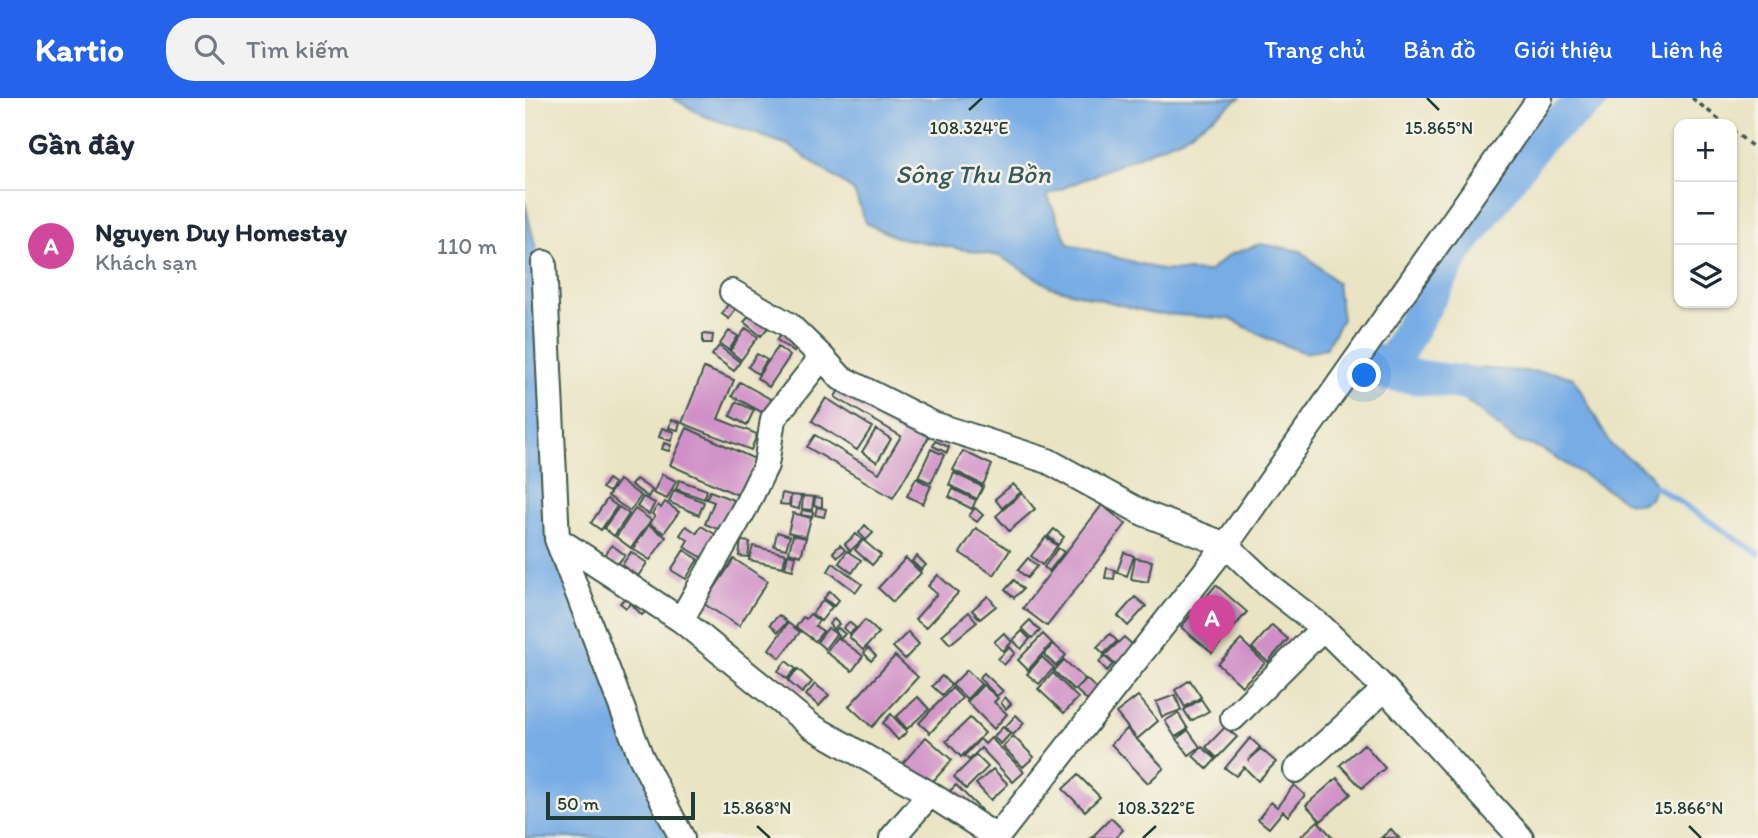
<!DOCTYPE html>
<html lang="vi">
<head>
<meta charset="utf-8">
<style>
  :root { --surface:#fff; --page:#f2f2f3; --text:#1f2937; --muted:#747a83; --line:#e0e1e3; --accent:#2563eb }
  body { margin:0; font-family:Itim,sans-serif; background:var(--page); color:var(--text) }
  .controls { position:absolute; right:21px; top:21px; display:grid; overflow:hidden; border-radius:14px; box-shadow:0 2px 5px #0004 }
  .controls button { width:63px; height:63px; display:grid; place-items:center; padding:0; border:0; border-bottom:2px solid var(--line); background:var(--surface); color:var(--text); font:35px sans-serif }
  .scale { position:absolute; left:21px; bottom:18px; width:149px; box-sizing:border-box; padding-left:7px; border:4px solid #1f3d34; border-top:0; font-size:19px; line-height:24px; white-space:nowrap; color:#1f3d34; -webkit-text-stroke:5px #f7f3e8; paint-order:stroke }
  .you { position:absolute; left:840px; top:278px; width:24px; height:24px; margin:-18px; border:5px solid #fff; border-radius:50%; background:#1a73e8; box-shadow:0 0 0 10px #1a73e833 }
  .badge { display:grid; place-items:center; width:46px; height:46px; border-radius:50%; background:var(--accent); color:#fff; font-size:23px; font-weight:700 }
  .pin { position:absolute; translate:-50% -58px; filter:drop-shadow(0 2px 4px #0008) }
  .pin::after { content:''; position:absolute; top:37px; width:24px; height:21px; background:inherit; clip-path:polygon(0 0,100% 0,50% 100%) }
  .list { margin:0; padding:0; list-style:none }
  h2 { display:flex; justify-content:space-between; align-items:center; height:91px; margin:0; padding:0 28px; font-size:30px }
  h2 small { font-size:23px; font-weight:400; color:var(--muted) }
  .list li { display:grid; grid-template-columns:46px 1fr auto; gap:21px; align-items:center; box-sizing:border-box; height:112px; padding:0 28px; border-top:2px solid var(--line) }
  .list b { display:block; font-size:26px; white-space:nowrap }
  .list p { margin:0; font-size:23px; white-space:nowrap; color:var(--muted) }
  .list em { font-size:23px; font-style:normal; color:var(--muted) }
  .icon { flex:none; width:38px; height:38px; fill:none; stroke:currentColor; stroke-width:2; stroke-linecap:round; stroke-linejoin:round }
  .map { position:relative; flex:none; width:1233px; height:740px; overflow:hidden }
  header { display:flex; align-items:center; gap:42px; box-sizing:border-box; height:98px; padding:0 35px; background:var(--accent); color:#fff }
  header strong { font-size:33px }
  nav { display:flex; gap:38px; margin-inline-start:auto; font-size:24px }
  .search { width:490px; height:63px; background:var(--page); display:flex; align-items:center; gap:18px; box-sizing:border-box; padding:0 24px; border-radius:28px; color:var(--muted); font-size:26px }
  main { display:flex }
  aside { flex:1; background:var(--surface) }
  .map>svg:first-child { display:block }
</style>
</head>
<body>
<header>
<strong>Kartio</strong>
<div class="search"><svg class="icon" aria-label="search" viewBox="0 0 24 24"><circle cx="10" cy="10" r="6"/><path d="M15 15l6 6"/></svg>Tìm kiếm</div>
<nav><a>Trang chủ</a><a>Bản đồ</a><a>Giới thiệu</a><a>Liên hệ</a></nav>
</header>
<main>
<aside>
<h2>Gần đây<small></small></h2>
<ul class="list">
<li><span class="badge" style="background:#d1479c">A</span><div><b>Nguyen Duy Homestay</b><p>Khách sạn</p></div><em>110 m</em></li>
</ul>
</aside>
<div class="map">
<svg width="1233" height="740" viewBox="0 0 1233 740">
  <rect width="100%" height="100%" fill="#f7f3e8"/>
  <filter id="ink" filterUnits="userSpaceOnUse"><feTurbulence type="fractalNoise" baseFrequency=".0143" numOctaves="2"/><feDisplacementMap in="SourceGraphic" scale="14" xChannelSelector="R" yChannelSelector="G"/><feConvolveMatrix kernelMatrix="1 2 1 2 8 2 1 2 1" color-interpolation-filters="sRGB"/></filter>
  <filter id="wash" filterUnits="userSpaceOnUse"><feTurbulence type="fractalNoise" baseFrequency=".00686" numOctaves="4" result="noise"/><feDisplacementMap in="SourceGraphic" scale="28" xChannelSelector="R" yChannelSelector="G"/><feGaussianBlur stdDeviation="1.57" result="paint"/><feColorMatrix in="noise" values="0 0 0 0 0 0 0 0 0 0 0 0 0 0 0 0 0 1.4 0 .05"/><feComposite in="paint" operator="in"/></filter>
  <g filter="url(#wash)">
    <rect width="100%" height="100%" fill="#eae4c5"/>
    <path fill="#77ace5" stroke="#4b748c" stroke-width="2" d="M148,0H715L658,39L522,97L543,146L637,172L683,174L704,157L735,146L776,153L812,185L817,221L801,250L780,255L741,240L706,221L627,215L526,189L474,158L370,139L341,125L329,93L263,47L177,17Z
      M0,105L11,152L22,427L149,740H0Z
      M932,269L1032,275L1049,280L1086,347L1125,376L1130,388L1125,401L1114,406L1102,404L1015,350L991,343L931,294L916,292L910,284V282Z"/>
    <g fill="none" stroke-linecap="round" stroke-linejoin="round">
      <path stroke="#77ace5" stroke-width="6" d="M1130,388L1233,455"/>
      <path stroke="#77ace5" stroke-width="35" d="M845,261L861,275L946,286L957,290
        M861,275L931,152L1014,40L1066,0"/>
    </g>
    <g id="blocks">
      <path fill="#d090c7" d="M205,203L212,208L204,221L197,216Z
        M230,211L247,225L236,238L219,224Z
        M221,230L233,239L216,262L205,253Z
        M204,233L213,238L204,252L195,246Z
        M258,233L275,245L269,254L252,242Z
        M178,236L188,237L187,245H178Z
        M194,248L215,264L209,273L187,257Z
        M253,249L265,258L244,289L232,280Z
        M232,256L242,262L233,276L223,269Z
        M179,270L209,282L193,321L232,336L226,352L157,325Z
        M215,284L249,303L242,317L207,298Z
        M318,285L405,337L368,400L282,349L290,337L354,375L376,338L310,299Z
        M301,300L347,329L332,352L287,323Z
        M211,304L229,312L222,327L205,318Z
        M146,322L155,324L153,332L144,330Z
        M137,330L149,334L146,343L134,339Z
        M162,330L232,362L215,398L145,367Z
        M351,331L366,341L352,364L337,354Z
        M410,343L424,349L422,355L408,348Z
        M139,345L146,347L144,353L137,351Z
        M406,351L419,357L406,385L393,379Z
        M438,353L467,367L458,387L428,372Z
        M429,375L458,389L452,401L424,387Z
        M137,376L151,383L142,401L128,395Z
        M391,380L406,388L398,406L382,398Z
        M83,381L89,385L84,394L77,390Z
        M111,381L127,392L123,399L106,387Z
        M94,382L116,398L105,413L83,398Z
        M154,382L182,392L179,401L151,391Z
        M488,386L496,394L477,410L470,401Z
        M428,391L451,402L447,411L424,399Z
        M149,392L179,404L174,417L144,404Z
        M185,393L211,403L200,434L180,426L189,404L181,401Z
        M257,395L266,397L264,407L255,406Z
        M497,395L510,411L484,433L471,418Z
        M266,397L276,398L274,411L265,409Z
        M278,398L289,399L287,412L277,411Z
        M118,399L130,405L124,416L112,409Z
        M290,399L297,400V409L289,408Z
        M82,401L92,408L76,432L66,425Z
        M140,404L154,414L139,435L125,426L130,418L127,416L133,407L136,410Z
        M577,407L601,426L522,528L498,510Z
        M94,409L104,416L89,438L79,430Z
        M292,409L301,411L299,419L290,417Z
        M450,410L458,417L452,424L444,418Z
        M110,411L126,422L106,450L91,439Z
        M277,412L288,414L287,419L276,417Z
        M268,415L286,420L281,439L263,434Z
        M124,427L141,439L125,462L108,451Z
        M340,427L348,435L341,442L334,435Z
        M161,428L172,435L176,428L193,438L180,461L159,449L163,442L155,437Z
        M451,430L485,452L469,477L435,455Z
        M529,431L539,439L533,447L523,438Z
        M252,434L265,438L261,451L249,448Z
        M331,436L337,442L325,453L320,446Z
        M268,437L281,440L276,458L264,454Z
        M521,439L532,448L517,467L506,458Z
        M338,442L356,457L347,467L330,452Z
        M216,443L225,444L223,459L214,458Z
        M87,447L100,457L91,468L79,458Z
        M315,447L320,452L313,459L308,454Z
        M228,448L261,456L258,469L224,462Z
        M533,450L539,454L524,473L519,469Z
        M159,452L173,461L161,481L146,472Z
        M322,453L336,462L327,475L314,465Z
        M106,454L122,465L113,478L97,467Z
        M599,454L609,458L602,478L592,474Z
        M263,456L271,458L268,472L260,470Z
        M392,458L401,467L396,472L387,463Z
        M381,460L396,475L368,504L353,490Z
        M503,460L512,468L502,480L493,472Z
        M610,460L627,463L623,484L606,481Z
        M209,461L243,483L214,528L179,506Z
        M308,465L337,486L331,494L303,473Z
        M582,470L590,472L589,481L580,480Z
        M413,477L433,495L401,530L390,521L412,496L403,488Z
        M489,482L498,491L489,500L480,492Z
        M691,487L722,514L687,555L656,529Z
        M107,493L112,499L101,510L95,505Z
        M305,493L314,502L309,508L299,500Z
        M463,498L471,508L455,521L447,512Z
        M610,499L621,508L603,528L593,518Z
        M114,500L124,510L117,517L107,507Z
        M298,502L307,509L296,523L287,516Z
        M444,514L452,524L425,546L417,537Z
        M285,516L294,523L290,528L298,533L290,543L271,529L278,519L281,521Z
        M254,517L262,524L253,534L245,526Z
        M309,521L314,526L308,531L304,526Z
        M340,522L354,535L338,552L324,539Z
        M505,522L515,533L507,540L497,530Z
        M324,524L331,530L324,536L318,530Z
        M263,525L275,534L255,560L244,551Z
        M747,527L763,541L743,564L727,550Z
        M303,530L311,536L300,551L292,544Z
        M313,530L320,536L316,540L309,533Z
        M497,533L505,541L496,551L488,542Z
        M383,534L394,546L380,561L368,549Z
        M479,535L487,544L478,553L469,544Z
        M518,536L527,545L503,572L493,562Z
        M585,536L592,543L579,556L572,549Z
        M312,539L338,558L327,573L301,554Z
        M599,539L609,548L590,567L580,557Z
        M716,542L740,565L717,588L693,566Z
        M528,546L541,557L531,568L519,557Z
        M485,549L490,555L479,567L473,561Z
        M343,550L351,558L346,563L339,555Z
        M370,558L393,579L347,629L324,608Z
        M579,558L588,566L582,573L574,564Z
        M517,559L529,570L514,586L502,576Z
        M539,562L560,581L549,592L529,573Z
        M261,563L271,571L262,581L253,573Z
        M273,571L287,584L277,595L263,583Z
        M442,572L456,586L442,601L427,587Z
        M459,575L478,593L472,598L454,580Z
        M528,575L553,600L539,615L513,591Z
        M417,578L426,587L417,597L407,588Z
        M561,581L573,592L563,603L551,592Z
        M665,582L676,599L660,609L650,592Z
        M290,586L304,597L294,608L281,597Z
        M458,587L473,600L469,604L482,616L469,631L442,604Z
        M427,590L437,600L405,635L394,625Z
        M650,597L656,612L637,619L631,604Z
        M613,598L633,623L612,641L591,615Z
        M393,599L404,611L382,631L371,619Z
        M480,599L486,606L481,611L476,605Z
        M676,601L684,613L666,623L659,612Z
        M653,615L663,631L650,639L640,623Z
        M366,616L382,634L373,642L358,625Z
        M491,617L499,625L488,637L480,629Z
        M445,620L460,635L436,659L421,643Z
        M478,629L485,636L476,646L468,639Z
        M700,629L712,639L692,660L681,649Z
        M602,631L639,670L623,685L586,646Z
        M663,632L675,649L664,657L652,641Z
        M488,638L509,659L498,669L478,649Z
        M401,639L427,662L402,690L376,667Z
        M466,640L499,674L488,684L456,650L444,662L439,658L455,641L460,646Z
        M725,640L735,649L723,663L736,651L751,664L733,683L719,669L711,678L700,670Z
        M839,646L860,670L837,690L815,667Z
        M677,649L691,661L682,671L668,658Z
        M451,657L463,669L441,691L429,679Z
        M468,671L483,686L466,702L451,686Z
        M553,677L575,699L560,713L538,691Z
        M812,680L826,696L796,723L781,707Z
        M431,687L456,712L445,722L420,698Z
        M769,687L780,697L763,718L758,713L744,730L733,721L746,704L752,709Z
        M586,720L598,732L590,740H566Z
        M793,723L808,740H774Z
        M866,731L874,740H856Z"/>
    </g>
  </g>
  <g filter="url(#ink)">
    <use href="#blocks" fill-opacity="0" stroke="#3d564a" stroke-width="2"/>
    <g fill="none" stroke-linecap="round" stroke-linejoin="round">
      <defs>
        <path id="minor" d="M19,165L32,441L116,659L157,740
          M207,194L264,227L297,259L316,280L408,326L523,363L618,415L701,447L743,487L798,530L860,591L996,740
          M32,441L156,522L286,628L405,696L473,740
          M156,522L221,408L241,367L248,321L297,259
          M708,620L798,530
          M771,672L860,591
          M472,739L701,447L1015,0
          M367,740L405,696"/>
      </defs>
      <use href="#minor" stroke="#3d564a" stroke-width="28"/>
      <path stroke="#3d564a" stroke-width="3.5" stroke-dasharray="5 5" stroke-linecap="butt" d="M1167,0L1200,26
        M1207,32L1233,53"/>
      <use href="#minor" stroke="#fff" stroke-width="24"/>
    </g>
  </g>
  <path fill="none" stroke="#1f3d34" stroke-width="2.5" d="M902,0L914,12M444,12L457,0M232,728L245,740M1164,728L1176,740M618,740L631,728"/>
  <g text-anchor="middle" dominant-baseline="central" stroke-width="5" stroke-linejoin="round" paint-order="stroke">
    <g font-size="26" font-style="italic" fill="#355960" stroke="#f7f3e8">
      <text x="448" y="76">Sông Thu Bồn</text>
    </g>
  </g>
  <g font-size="18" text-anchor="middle" fill="#1f3d34" stroke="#f7f3e8" stroke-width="5" stroke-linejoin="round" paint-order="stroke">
    <text x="444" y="36">108.324°E</text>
    <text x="914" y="36">15.865°N</text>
    <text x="232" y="716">15.868°N</text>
    <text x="631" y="716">108.322°E</text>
    <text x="1164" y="716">15.866°N</text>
  </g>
</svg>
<div class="controls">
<button>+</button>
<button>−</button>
<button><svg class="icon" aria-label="layers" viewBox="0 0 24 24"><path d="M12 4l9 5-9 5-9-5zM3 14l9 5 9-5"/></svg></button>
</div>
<div class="scale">50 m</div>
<div class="you"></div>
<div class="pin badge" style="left:687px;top:555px;background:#d1479c">A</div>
</div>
</main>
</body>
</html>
